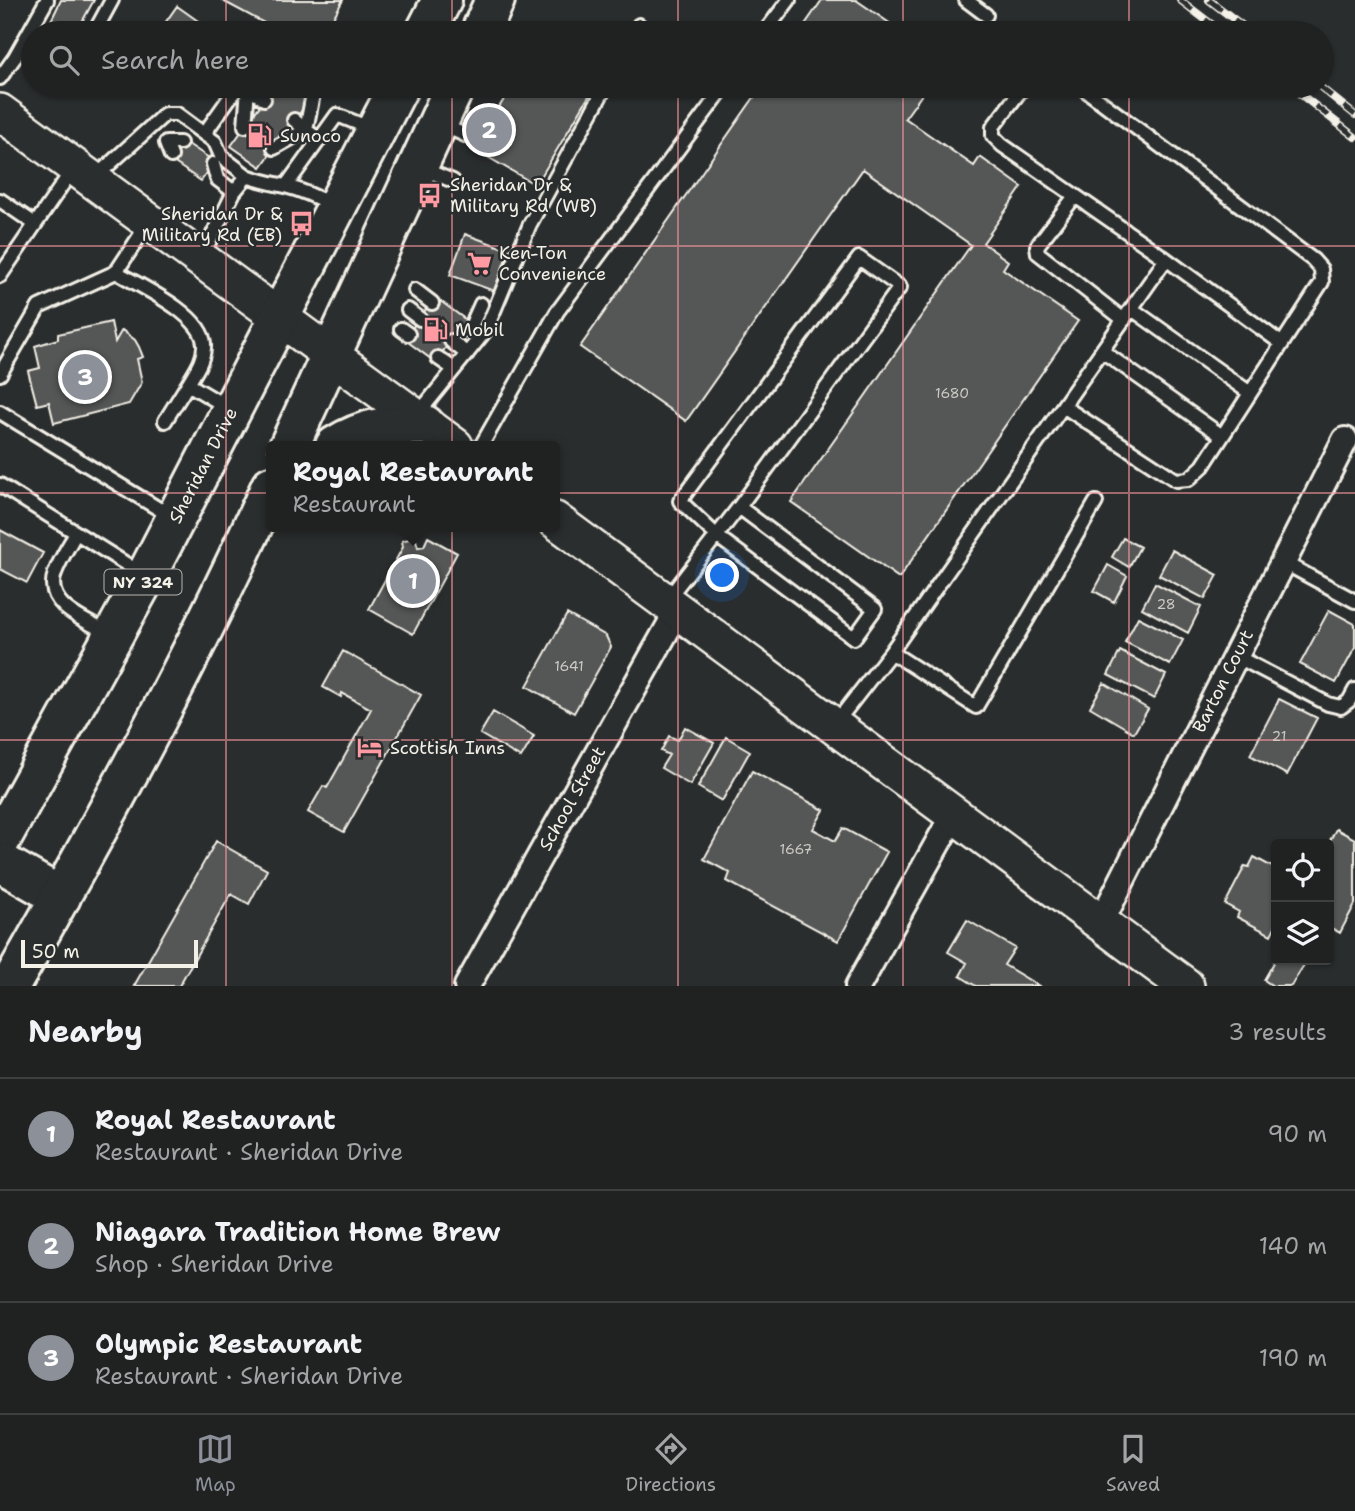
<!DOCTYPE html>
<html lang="en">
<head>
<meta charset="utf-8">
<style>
  :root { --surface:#202222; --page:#282a2a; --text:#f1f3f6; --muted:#a2a4a5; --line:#3d3f40; --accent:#8c9099 }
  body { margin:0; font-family:"Shantell Sans",sans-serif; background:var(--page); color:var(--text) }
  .controls { position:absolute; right:21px; bottom:21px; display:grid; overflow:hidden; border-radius:7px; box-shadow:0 2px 5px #0004 }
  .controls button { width:63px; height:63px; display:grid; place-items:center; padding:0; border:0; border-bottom:2px solid var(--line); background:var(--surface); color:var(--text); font:35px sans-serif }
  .scale { position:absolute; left:21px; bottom:18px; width:177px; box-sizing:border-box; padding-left:7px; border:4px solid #f4f1e8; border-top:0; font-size:19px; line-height:24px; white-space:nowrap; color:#f4f1e8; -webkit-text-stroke:5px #2a2d2e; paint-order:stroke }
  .you { position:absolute; left:723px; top:576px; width:24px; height:24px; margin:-18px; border:5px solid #fff; border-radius:50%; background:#1a73e8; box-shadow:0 0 0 10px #1a73e833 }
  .badge { display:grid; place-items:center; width:46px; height:46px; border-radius:50%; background:var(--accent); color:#fff; font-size:23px; font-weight:700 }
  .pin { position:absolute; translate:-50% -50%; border:4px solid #fff; box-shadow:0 2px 7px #0006 }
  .popup { position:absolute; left:266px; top:441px; width:294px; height:91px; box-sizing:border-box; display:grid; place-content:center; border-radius:7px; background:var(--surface); filter:drop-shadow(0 2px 5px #0005); font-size:23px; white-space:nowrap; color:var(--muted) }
  .popup b { font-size:26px; color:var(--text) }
  .popup::after { content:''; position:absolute; left:50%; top:100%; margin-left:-14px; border:14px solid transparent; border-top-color:var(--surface) }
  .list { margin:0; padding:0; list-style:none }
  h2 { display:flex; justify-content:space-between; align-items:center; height:91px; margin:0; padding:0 28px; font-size:30px }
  h2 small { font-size:23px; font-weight:400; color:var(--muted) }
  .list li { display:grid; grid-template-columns:46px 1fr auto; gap:21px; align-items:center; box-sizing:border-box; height:112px; padding:0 28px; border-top:2px solid var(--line) }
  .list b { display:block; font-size:26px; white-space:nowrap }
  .list p { margin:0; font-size:23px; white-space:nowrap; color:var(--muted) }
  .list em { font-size:23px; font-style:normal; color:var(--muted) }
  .icon { flex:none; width:38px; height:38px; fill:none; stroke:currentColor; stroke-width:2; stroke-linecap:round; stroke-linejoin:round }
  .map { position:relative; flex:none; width:1355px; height:986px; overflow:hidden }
  .search { position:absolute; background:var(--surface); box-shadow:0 2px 5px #0004; left:21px; right:21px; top:21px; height:77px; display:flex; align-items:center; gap:18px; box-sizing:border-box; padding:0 24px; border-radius:38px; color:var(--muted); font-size:26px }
  .sheet { height:427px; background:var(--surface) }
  nav { display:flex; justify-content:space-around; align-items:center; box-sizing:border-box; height:98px; border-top:2px solid var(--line); background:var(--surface); font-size:19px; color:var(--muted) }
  nav a { display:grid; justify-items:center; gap:4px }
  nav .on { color:var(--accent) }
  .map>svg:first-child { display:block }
</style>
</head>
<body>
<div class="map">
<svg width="1355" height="986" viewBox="0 0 1355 986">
  <rect width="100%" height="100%" fill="#2a2d2e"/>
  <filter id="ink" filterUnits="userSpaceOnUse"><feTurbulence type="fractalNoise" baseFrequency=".0143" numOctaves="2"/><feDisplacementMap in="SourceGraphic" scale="14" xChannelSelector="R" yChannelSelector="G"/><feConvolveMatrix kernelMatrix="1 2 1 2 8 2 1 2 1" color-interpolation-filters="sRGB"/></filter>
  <g filter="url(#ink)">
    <path fill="#555756" stroke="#f4f1e8" stroke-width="2" d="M61,0H94L76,33H45Z
      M221,0H343L325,33H283Z
      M822,0H856L904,33H799Z
      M177,6L215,33H158Z
      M274,86H312L317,89L261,167L231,146Z
      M512,86H595L536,185L474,149Z
      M762,86H928L905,118L974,166L980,157L1022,187L983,243L1008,261L1003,269L1078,321L899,578L791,502L971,245L863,169L686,421L580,347Z
      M182,140L215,162L201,181L169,159Z
      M465,234L509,250L494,291L450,275Z
      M435,297L466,320L435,362L404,339Z
      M111,322L115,342L122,330L135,340L139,347L143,357L137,359L142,382L129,404L54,423L49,402L37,405L28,371L40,368L35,346L58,339V334Z
      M0,530L43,553L27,583L0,569Z
      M415,537L418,547L424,546L428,537L457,553L413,634L369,609L403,547L402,541Z
      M1123,538L1140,547L1129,567L1112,557Z
      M1172,550L1218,575L1205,599L1159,575Z
      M1108,565L1127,576L1114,602L1094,591Z
      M1155,583L1201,607L1188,633L1142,608Z
      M1329,610L1355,624V648L1336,683L1300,664Z
      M567,614L606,636L611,647L574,713L527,686Z
      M1138,617L1183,640L1170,665L1125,642Z
      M343,651L421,695L344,832L308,812L323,786L327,788L371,709L342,693L341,697L323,687Z
      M1120,651L1166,675L1154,699L1108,675Z
      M1104,683L1148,709L1134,733L1090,707Z
      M1279,699L1317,718L1287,775L1250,755Z
      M493,712L534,736L521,758L480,734Z
      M685,727L714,743L690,785L661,768L669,755L661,751L669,736L678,740Z
      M726,737L750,751L722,801L698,787Z
      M752,771L824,810L813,829L835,841L843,828L887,852L838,941L727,881L730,873L704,859Z
      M1336,829L1355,839V904L1340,933L1329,927L1328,844Z
      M216,841L267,870L249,904L231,894L179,986H134Z
      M1254,857L1276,869V925L1271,935L1237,917L1239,912L1225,904L1245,866L1249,867Z
      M967,920L1015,948L1004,965L1039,986H976L960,976L967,963L948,952Z
      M1276,959L1307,960L1291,986H1273L1264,980Z"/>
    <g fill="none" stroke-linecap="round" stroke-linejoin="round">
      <defs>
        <path id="service" d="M966,0L986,15
          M94,33L112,0
          M635,33L639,25
          M764,33L789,0
          M0,78L15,57L47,0
          M245,86L264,99
          M313,94L306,130L318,139
          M440,124L472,138
          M245,126L248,88L253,86
          M204,134L238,86
          M274,148L306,130L294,120
          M171,156L166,143H180
          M213,164L217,179L234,192
          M421,168L453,181
          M247,176C260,181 271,183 285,186C301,190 317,197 332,205
          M93,179L165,114H177L204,134L215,142L221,156L247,176L234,192L201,258
          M286,186L337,115L372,129
          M1075,196L1037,246L1038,253L1124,320
          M0,200L35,224
          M1166,259L1281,343
          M116,272C140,286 202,314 204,344C205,359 195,372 188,384L227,407
          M0,276L73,169
          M415,290L432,303
          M1132,309L1250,393
          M408,310L420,319
          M401,329L408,334
          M469,331L481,304
          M451,341L467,354
          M1102,351L1222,436
          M438,358L454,369
          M0,374L39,307L116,272L149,222
          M1063,406L1176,480L1189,479L1203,466L1322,282L1321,269L1313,260L1080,86
          M0,412L172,517
          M418,414L486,330L530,224L606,86
          M165,421L188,384
          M481,446L557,312L725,86
          M0,485L142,574
          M76,533C69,546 60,559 55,573C43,606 87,621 110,634
          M1283,562L1355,601
          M666,601L739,507L900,287L859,258L680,501L718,537L854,638L875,609L739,507
          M891,652L976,707L1096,502
          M1236,656L1328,704L1341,707L1349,701L1355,690
          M835,724L891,652L1166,259L1002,145L993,136V127L1024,86"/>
        <g id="minor">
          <path id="s1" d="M1101,922L1345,440"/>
          <path id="s2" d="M467,986L678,610"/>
          <path d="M858,986L954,814"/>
        </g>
        <path id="secondary" d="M0,112L455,446
          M555,520L1186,986"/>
        <g id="primary">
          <path d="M425,33L442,0"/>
          <path d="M480,33L495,0"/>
          <path d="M289,446L455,86"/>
          <path d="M335,446C367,426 388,426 425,425"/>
          <path id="s3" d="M0,841L146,576L399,86"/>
          <path d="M0,862L61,897"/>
          <path d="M10,986C103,823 194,657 271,486"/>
        </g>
      </defs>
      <use href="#service" stroke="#f4f1e8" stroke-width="18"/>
      <use href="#minor" stroke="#f4f1e8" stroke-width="30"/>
      <use href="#secondary" stroke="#f4f1e8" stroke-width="40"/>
      <use href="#primary" stroke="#f4f1e8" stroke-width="44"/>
      <use href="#service" stroke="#2a2d2e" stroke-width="12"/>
      <use href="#minor" stroke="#2a2d2e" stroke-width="24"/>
      <use href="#secondary" stroke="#2a2d2e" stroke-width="35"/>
      <use href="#primary" stroke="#2a2d2e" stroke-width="38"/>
      <defs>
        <path id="rail" d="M1180,0L1223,33
          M1209,0L1252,33
          M1290,86L1355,137
          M1319,86L1355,115"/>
      </defs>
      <use href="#rail" stroke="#f4f1e8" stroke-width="8"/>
      <use href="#rail" stroke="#2a2d2e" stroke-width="5" stroke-dasharray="16" stroke-linecap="butt"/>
    </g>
  </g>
  <path fill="none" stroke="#ff9aa2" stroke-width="2" stroke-opacity="0.55" d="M226,0V33M452,0V33M678,0V33M903,0V33M1129,0V33M226,86V986M452,86V986M678,86V986M903,86V986M1129,86V986M0,246H1355M0,493H1355M0,740H1355"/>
  <defs>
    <symbol id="fuel-bare" viewBox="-9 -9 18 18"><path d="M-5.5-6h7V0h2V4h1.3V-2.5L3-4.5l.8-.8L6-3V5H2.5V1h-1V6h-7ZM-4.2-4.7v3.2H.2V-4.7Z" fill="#ff9aa2" stroke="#2a2d2e" stroke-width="2.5" paint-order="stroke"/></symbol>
    <symbol id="bus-bare" viewBox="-9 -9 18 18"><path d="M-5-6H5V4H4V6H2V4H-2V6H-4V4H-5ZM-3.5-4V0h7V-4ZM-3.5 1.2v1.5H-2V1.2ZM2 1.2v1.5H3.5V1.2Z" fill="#ff9aa2" stroke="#2a2d2e" stroke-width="2.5" paint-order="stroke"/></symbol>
    <symbol id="supermarket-bare" viewBox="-9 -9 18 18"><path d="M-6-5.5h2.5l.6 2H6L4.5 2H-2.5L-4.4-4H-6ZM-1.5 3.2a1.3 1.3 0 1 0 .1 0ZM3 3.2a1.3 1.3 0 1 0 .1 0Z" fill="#ff9aa2" stroke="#2a2d2e" stroke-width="2.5" paint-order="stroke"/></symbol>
    <symbol id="hotel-bare" viewBox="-9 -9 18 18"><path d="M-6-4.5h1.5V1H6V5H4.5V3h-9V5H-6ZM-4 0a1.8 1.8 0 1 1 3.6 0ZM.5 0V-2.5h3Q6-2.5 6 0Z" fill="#ff9aa2" stroke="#2a2d2e" stroke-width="2.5" paint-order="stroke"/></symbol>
  </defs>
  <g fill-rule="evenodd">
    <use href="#fuel-bare" x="242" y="118" width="35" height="35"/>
    <use href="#bus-bare" x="412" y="178" width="35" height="35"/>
    <use href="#bus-bare" x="284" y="206" width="35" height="35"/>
    <use href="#supermarket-bare" x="462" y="246" width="35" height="35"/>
    <use href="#fuel-bare" x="418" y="312" width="35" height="35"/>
    <use href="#hotel-bare" x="352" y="730" width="35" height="35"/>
  </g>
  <g text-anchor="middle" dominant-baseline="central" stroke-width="5" stroke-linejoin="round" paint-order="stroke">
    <g font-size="14" fill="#cccac4">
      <text x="952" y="393">1680</text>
      <text x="1166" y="604">28</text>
      <text x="569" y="666">1641</text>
      <text x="1279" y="736">21</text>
      <text x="796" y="849">1667</text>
    </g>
    <rect fill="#2a2d2e" stroke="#b7b6b0" stroke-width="2" x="104.5" y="569.5" width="77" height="25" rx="5"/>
    <g font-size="16" font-weight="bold" fill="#f4f1e8">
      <text x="143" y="582">NY 324</text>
    </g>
    <g font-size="18" fill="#f4f1e8" stroke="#2a2d2e" text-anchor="start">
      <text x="280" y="136">Sunoco</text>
      <text x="450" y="185">Sheridan Dr &amp;<tspan x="450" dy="21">Military Rd (WB)</tspan></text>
      <text x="282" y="214" text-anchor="end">Sheridan Dr &amp;<tspan x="282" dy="21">Military Rd (EB)</tspan></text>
      <text x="499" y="253">Ken-Ton<tspan x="499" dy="21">Convenience</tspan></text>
      <text x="455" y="330">Mobil</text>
      <text x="390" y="748">Scottish Inns</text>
    </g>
    <g font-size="18" fill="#f4f1e8" stroke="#2a2d2e">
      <text stroke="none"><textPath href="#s3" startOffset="427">Sheridan Drive</textPath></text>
      <text stroke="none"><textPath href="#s1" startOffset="270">Barton Court</textPath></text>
      <text stroke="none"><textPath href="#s2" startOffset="215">School Street</textPath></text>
    </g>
  </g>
</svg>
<div class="controls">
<button><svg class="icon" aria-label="locate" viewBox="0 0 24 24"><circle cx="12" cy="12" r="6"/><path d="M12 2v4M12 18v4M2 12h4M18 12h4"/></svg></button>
<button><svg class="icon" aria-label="layers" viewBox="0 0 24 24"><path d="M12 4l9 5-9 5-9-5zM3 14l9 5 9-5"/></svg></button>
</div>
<div class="scale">50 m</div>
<div class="you"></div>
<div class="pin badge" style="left:413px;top:581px">1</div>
<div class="popup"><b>Royal Restaurant</b>Restaurant</div>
<div class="pin badge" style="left:489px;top:130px">2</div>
<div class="pin badge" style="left:85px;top:377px">3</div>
<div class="search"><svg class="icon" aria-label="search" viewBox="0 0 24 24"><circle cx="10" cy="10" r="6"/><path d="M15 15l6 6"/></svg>Search here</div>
</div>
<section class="sheet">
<h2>Nearby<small>3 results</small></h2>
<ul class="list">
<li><span class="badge">1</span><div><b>Royal Restaurant</b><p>Restaurant · Sheridan Drive</p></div><em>90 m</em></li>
<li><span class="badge">2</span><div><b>Niagara Tradition Home Brew</b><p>Shop · Sheridan Drive</p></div><em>140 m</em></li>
<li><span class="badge">3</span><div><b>Olympic Restaurant</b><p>Restaurant · Sheridan Drive</p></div><em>190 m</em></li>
</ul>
</section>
<nav>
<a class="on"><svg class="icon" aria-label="map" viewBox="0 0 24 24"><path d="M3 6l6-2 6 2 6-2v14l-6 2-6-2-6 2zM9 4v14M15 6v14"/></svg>Map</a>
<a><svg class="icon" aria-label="directions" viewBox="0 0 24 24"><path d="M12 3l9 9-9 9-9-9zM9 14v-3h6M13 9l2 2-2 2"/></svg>Directions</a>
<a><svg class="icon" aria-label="saved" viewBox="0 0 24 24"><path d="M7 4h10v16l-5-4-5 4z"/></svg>Saved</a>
</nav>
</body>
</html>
